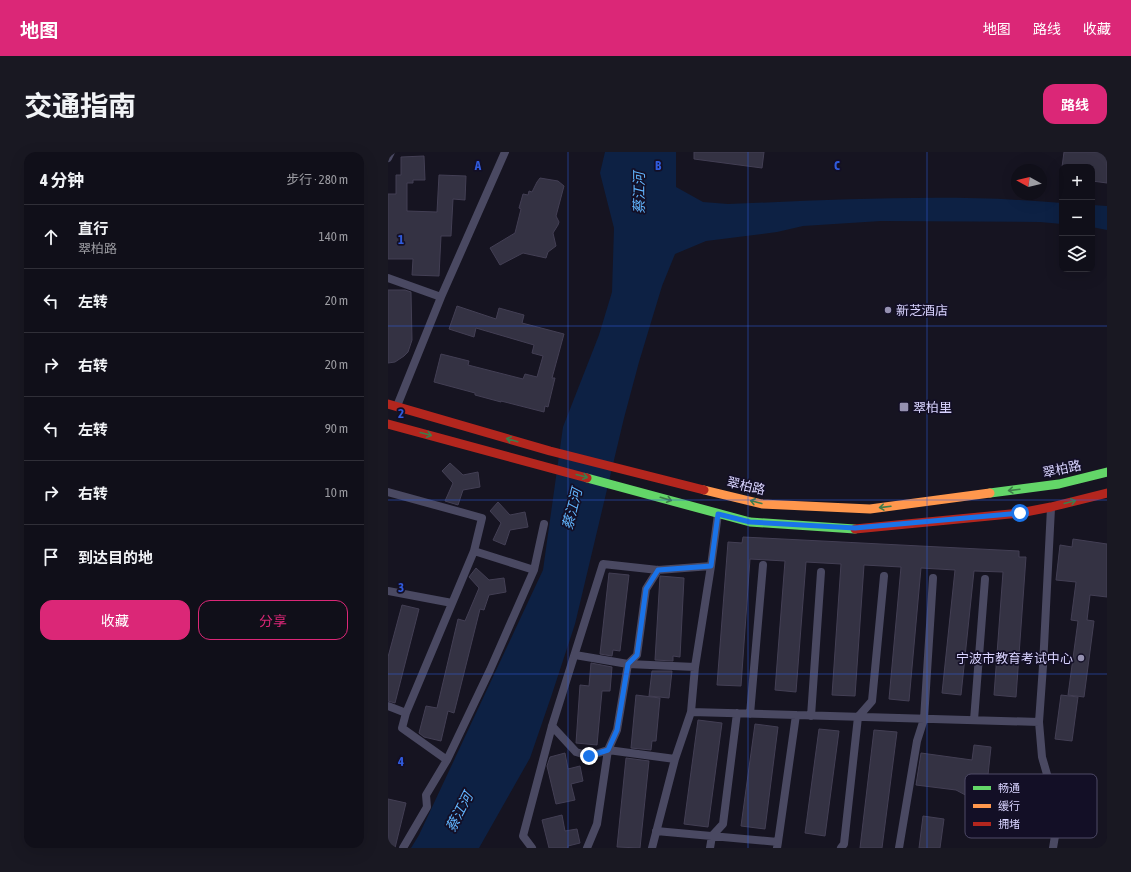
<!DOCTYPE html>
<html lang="zh">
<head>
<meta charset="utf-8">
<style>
  :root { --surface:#100f19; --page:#191822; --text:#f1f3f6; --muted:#9c9ca2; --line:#302f38; --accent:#db2777 }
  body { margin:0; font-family:"Asap Condensed","Noto Sans SC",sans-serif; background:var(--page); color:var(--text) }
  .controls { position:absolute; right:12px; top:12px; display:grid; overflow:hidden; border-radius:8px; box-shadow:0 4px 16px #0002 }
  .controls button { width:36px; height:36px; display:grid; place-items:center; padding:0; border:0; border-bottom:1px solid var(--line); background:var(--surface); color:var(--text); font:20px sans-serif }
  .compass { position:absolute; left:623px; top:12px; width:36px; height:36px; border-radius:50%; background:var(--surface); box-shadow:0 4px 16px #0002; rotate:278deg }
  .stop { position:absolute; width:12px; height:12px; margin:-9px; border:3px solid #1a73e8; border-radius:50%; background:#fff }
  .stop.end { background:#1a73e8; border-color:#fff; box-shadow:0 1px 4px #0008 }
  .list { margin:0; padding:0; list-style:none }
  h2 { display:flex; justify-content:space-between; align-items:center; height:52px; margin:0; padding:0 16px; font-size:17px }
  h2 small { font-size:13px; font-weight:400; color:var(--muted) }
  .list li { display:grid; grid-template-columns:26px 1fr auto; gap:12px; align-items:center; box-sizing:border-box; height:64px; padding:0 16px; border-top:1px solid var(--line) }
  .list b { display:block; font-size:15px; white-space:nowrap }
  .list p { margin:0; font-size:13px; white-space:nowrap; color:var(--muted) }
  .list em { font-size:13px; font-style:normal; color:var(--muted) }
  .actions { display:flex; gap:8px; padding:12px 16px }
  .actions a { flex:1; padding:9px 0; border:1px solid var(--accent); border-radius:12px; text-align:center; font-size:14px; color:var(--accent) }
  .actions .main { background:var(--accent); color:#fff }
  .icon { flex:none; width:22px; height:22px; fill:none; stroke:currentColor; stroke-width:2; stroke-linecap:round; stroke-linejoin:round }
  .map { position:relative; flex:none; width:719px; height:696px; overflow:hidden; border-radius:12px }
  header { display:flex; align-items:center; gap:24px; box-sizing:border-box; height:56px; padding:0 20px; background:var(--accent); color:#fff }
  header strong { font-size:19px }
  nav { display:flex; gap:22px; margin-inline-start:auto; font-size:14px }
  .intro { display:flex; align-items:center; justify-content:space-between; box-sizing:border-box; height:96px; padding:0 24px }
  h1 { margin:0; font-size:28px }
  .button { padding:10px 18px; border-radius:12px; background:var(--accent); color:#fff; font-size:14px; font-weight:700 }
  main { display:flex; gap:24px; padding:0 24px }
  aside { flex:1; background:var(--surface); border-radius:12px; box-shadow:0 4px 16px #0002 }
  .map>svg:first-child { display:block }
</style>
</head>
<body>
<header>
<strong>地图</strong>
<nav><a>地图</a><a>路线</a><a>收藏</a></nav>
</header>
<div class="intro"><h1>交通指南</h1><a class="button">路线</a></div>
<main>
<aside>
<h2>4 分钟<small>步行 · 280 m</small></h2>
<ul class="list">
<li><svg class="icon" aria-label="ahead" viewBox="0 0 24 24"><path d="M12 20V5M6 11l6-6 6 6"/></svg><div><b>直行</b><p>翠柏路</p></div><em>140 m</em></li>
<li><svg class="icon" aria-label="left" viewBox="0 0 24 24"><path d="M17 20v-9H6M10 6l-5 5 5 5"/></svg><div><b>左转</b></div><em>20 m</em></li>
<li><svg class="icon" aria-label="right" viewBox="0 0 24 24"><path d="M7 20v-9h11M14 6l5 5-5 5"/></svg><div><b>右转</b></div><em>20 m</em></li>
<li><svg class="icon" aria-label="left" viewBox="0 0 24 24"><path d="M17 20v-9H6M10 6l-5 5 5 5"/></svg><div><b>左转</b></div><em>90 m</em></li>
<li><svg class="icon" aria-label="right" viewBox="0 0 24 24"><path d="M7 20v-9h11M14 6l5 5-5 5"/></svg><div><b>右转</b></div><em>10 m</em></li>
<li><svg class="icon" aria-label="arrive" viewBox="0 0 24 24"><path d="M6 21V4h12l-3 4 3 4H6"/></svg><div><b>到达目的地</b></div></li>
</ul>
<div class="actions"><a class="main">收藏</a><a>分享</a></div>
</aside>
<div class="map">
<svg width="719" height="696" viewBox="0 0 719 696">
  <rect width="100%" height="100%" fill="#161421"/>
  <path fill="#0d2144" d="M217,0H288V35L315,50L340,52C451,48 563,41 674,51V72L652,70L493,69L415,74L389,80L318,89L287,102L274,134L251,210L236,266L187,472L163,545L142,606L91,696H23L31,683L155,418L175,275L211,183L224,140L226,76L212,21Z
    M704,53L719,54V78L704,75Z"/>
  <path fill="#343243" stroke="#433f54" d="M306,0H376L374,16L306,7Z
    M676,0H719V31L704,29V15H674Z
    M36,4L37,28H25V31H19V59L49,60L51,23L78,24L77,48L65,47L63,84H53L51,124L24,123L25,107H0V42H8V23H13V5Z
    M152,26L170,29L176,34L168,64L171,70L170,73L165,81L168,94L160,100L158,106L135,101L112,113L102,96L127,81L133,57L131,56L135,42L140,43L141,39L144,40L149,30Z
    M0,138H17L23,140L24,188L20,200L16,204L7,210L0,211Z
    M69,154L108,167L111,156L136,163L134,171L176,182L164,226H167L160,255L157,254L156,260L113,249V250L87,243V241L46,230L53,202L81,209L80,213L135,227L137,222L149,225L155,204L144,201L146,193L88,176L86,185L61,177Z
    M62,311L75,323L90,320L92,335L75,338L70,353L57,349L65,331L54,319Z
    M110,350L122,363L137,360L140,375L122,378L117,393L105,388L113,371L102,359Z
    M355,385L631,399V405H638L628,545L606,543L615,420L586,419L573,543L554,541L567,418L533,416L521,549L501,547L513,415L476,413L467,544L444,543L453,412L418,410L408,540L387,538L397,409L362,407L353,534L329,533L340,390L354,391Z
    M685,387L719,392V445L702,443L699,468L706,469L696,545L680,543L690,469L683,468L688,430L668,428L672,393L684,395Z
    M88,416L101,428L116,426L118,440L101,443L96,458L92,457L66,561L60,559L53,589L36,585L31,581L38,554L49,556L70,467L77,469L91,436L81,425Z
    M221,421L241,423L232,499L225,498L224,504L212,502Z
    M272,424L296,426L292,505L285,504V509L267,508Z
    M14,453L31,457L7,551L0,549V505Z
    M203,511L224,515L222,539H214L209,593L188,591L192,533L201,534Z
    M264,519H284L281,546L261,544Z
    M248,543L272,546L268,589H264L263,598L243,596Z
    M673,543L690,545L684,589L667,587Z
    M310,568L334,571L320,675L296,672Z
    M367,572L390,575L377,677L353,674Z
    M431,577L451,579L437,684L417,681Z
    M486,578L509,580L494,696H472Z
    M586,593L603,595L600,623L619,625L616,650L583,646L568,638L528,633L533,601L584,608Z
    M177,601L180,617L192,614L195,629L183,632L187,648L168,652L159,614L162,605Z
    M238,606L261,609L252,696L229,695Z
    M0,647L18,651L7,696H0Z
    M174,663L177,679L189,677L192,691L180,694V696H161L154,668Z
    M535,664L556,667L552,696H531Z"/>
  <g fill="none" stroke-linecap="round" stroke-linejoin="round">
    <path stroke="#4a4962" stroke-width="8" d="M0,6L3,0
      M0,126L53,145
      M9,254L53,145L117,0
      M0,340L94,366L86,399
      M663,356L655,514L651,570L654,605L667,650V684L665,696
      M0,439L64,451
      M187,503L240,512L307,515
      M0,554L18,561L14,576L59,608
      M303,560L651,570
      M18,561L86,399L146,418
      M362,562L375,413
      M423,564L433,420
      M586,568L597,427
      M164,574L188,600L201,604L220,598L287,607
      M268,679L390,690L389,696
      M390,690L408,563
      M15,696L39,655L38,643L59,608L102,518L146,418L156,372
      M144,696L135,684L164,574L215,412L270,418L323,414L330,362
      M199,696L209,672L220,598L229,578L240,512L249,503L258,437L270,418
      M264,696L287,607L303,560L307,515L323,414
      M322,696L324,684L335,672L349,561
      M453,696L456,692L470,565L484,549L496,424
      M511,696L529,589L536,567L545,426"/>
    <path stroke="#63d668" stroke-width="9" d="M199,326L362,370L467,377
      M602,341L671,332L719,320"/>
    <path stroke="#ff974d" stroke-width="9" d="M316,338L374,352L482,357L602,341"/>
    <path stroke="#b3261e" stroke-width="9" d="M0,252L162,299L316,338
      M0,272L199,326
      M467,377L632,361L663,355L719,341"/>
  </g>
  <defs><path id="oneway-shaft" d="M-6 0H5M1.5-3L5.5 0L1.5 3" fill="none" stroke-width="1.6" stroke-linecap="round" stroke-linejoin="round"/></defs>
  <g stroke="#3f7c4a">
    <use href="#oneway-shaft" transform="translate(38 282) rotate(15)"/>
    <use href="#oneway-shaft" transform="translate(124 288) rotate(-164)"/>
    <use href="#oneway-shaft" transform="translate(194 324) rotate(15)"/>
    <use href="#oneway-shaft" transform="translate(626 338) rotate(173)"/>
    <use href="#oneway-shaft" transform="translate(278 347) rotate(16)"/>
    <use href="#oneway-shaft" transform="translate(368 350) rotate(-166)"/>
    <use href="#oneway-shaft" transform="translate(682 350) rotate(-14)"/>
    <use href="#oneway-shaft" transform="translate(497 355) rotate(173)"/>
  </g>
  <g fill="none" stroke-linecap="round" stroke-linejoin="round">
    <path stroke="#1a73e8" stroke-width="5" d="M201,604L220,598L229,578L240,512L249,503L258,437L270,418L323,414L330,362L362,370L467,376L632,361"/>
  </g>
  <path fill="none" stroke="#305bdc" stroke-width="1" stroke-opacity="0.55" d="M180,0V696M360,0V696M539,0V696M0,174H719M0,348H719M0,522H719"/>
  <g fill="#9591b1" stroke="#130f26" stroke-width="1.5">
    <circle cx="500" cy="158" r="4"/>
    <rect x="511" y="250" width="10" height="10" rx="2"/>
    <circle cx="693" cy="506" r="4"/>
  </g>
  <g text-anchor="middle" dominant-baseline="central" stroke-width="3.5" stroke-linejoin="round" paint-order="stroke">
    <g font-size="13" fill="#d9d4ff" stroke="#130f26" text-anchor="start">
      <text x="508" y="158">新芝酒店</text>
      <text x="525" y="255">翠柏里</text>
      <text x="685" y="506" text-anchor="end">宁波市教育考试中心</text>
    </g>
    <g font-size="13" fill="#d9d4ff" stroke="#130f26">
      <text transform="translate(674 317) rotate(-12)">翠柏路</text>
      <text transform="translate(358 334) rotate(13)">翠柏路</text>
    </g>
    <g font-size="14" font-style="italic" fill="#62b6ff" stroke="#130f26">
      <text transform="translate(251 41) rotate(-90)">蔡江河</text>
      <text transform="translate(184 357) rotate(-76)">蔡江河</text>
      <text transform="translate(71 660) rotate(-63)">蔡江河</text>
    </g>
  </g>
  <rect x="577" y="622" width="132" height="64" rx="6" fill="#130f26" stroke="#4e4a67" stroke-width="1"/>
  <rect x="585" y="634" width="18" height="4" fill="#63d668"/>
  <rect x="585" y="652" width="18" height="4" fill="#ff974d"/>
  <rect x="585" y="670" width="18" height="4" fill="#b3261e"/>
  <g font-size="11" fill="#d9d4ff">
    <text x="610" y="640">畅通</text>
    <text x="610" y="658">缓行</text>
    <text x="610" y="676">拥堵</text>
  </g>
  <g font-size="13" text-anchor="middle" font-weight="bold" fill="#305bdc" stroke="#130f26" stroke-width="3.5" stroke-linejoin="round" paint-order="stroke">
    <text x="90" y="18">A</text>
    <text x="270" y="18">B</text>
    <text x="449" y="18">C</text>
    <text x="13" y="92">1</text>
    <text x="13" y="266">2</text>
    <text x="13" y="440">3</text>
    <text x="13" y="614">4</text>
  </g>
</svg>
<div class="controls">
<button>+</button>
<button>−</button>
<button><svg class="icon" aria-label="layers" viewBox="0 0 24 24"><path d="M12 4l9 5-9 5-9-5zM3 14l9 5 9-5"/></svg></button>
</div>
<svg class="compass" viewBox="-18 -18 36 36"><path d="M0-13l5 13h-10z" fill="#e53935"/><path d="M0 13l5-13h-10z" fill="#9c9ca2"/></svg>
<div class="stop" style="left:632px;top:361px"></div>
<div class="stop end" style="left:201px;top:604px"></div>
</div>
</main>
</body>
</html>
